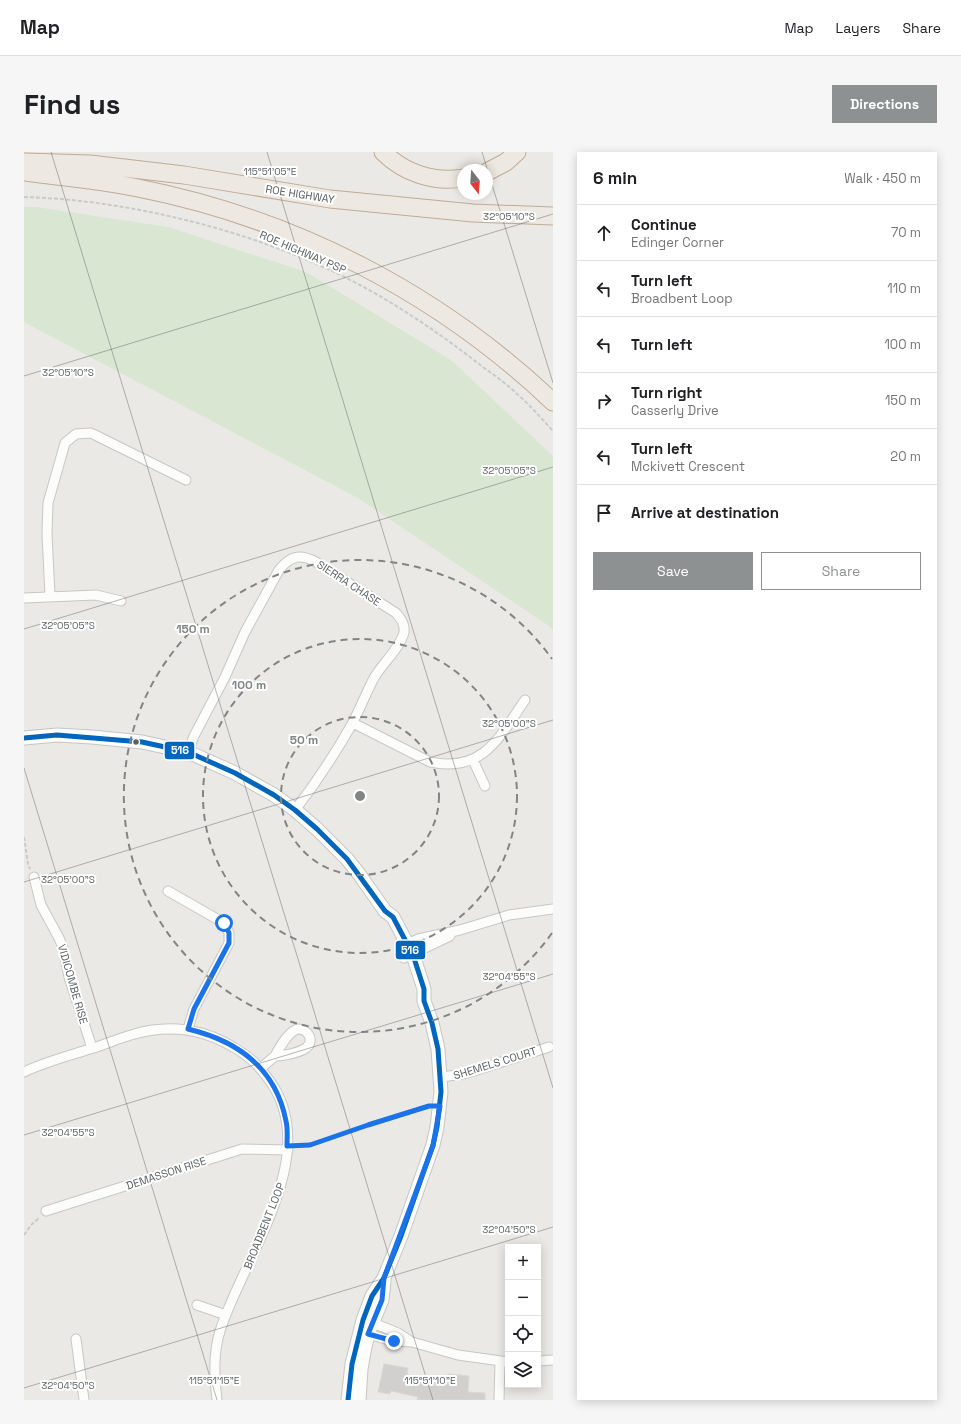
<!DOCTYPE html>
<html lang="en">
<head>
<meta charset="utf-8">
<style>
  :root { --surface:#fff; --page:#f6f6f6; --text:#202124; --muted:#757577; --line:#e0e0e0; --accent:#8e9191 }
  body { margin:0; font-family:"Space Grotesk",sans-serif; background:var(--page); color:var(--text) }
  .controls { position:absolute; right:12px; bottom:12px; display:grid; overflow:hidden; border-radius:0px; box-shadow:0 2px 10px #0003 }
  .controls button { width:36px; height:36px; display:grid; place-items:center; padding:0; border:0; border-bottom:1px solid var(--line); background:var(--surface); color:var(--text); font:20px sans-serif }
  .compass { position:absolute; left:433px; top:12px; width:36px; height:36px; border-radius:50%; background:var(--surface); box-shadow:0 2px 10px #0003; rotate:163deg }
  .stop { position:absolute; width:12px; height:12px; margin:-9px; border:3px solid #1a73e8; border-radius:50%; background:#fff }
  .stop.end { background:#1a73e8; border-color:#fff; box-shadow:0 1px 4px #0008 }
  .list { margin:0; padding:0; list-style:none }
  h2 { display:flex; justify-content:space-between; align-items:center; height:52px; margin:0; padding:0 16px; font-size:17px }
  h2 small { font-size:13px; font-weight:400; color:var(--muted) }
  .list li { display:grid; grid-template-columns:26px 1fr auto; gap:12px; align-items:center; box-sizing:border-box; height:56px; padding:0 16px; border-top:1px solid var(--line) }
  .list b { display:block; font-size:15px; white-space:nowrap }
  .list p { margin:0; font-size:13px; white-space:nowrap; color:var(--muted) }
  .list em { font-size:13px; font-style:normal; color:var(--muted) }
  .actions { display:flex; gap:8px; padding:12px 16px }
  .actions a { flex:1; padding:9px 0; border:1px solid var(--accent); border-radius:0px; text-align:center; font-size:14px; color:var(--accent) }
  .actions .main { background:var(--accent); color:#fff }
  .icon { flex:none; width:22px; height:22px; fill:none; stroke:currentColor; stroke-width:2; stroke-linecap:round; stroke-linejoin:round }
  .map { position:relative; flex:none; width:529px; height:1248px; overflow:hidden; border-radius:0px }
  header { display:flex; align-items:center; gap:24px; box-sizing:border-box; height:56px; padding:0 20px; background:var(--surface); border-bottom:1px solid var(--line) }
  header strong { font-size:19px }
  nav { display:flex; gap:22px; margin-inline-start:auto; font-size:14px }
  .intro { display:flex; align-items:center; justify-content:space-between; box-sizing:border-box; height:96px; padding:0 24px }
  h1 { margin:0; font-size:28px }
  .button { padding:10px 18px; border-radius:0px; background:var(--accent); color:#fff; font-size:14px; font-weight:700 }
  main { display:flex; gap:24px; padding:0 24px }
  aside { flex:1; background:var(--surface); border-radius:0px; box-shadow:0 2px 10px #0003 }
  .map>svg:first-child { display:block }
</style>
</head>
<body>
<header>
<strong>Map</strong>
<nav><a>Map</a><a>Layers</a><a>Share</a></nav>
</header>
<div class="intro"><h1>Find us</h1><a class="button">Directions</a></div>
<main>
<div class="map">
<svg width="529" height="1248" viewBox="0 0 529 1248">
  <rect width="100%" height="100%" fill="#ebe9e6"/>
  <path fill="#d8e6d2" d="M0,55H12L144,75L282,120L427,208L529,304V478L525,474L334,346L0,170Z"/>
  <path fill="#d2d0cf" stroke="#dad8d6" d="M360,1212L384,1216L383,1223L423,1232L424,1222L445,1224L444,1240L461,1241V1248H393L394,1245L367,1239L366,1242L354,1240Z"/>
  <g fill="none" stroke-linecap="round" stroke-linejoin="round">
    <defs>
      <path id="street" d="M26,444L23,382L24,351L41,291L52,282L67,281L162,328
        M0,446L72,443L97,449
        M329,571L406,610C459,621 475,586 501,548
        M164,600L170,584L201,525L221,480L255,418C267,403 276,402 292,410L372,461C377,467 381,472 380,480C377,495 358,512 350,526C342,541 336,557 328,572C311,602 292,631 271,658
        M449,608L461,634
        M10,725L17,753L35,786L39,796L45,825L68,896
        M144,739L200,771L205,781V791L170,857L164,877
        M376,795L394,787L436,778L485,763L529,757
        M380,806L426,784
        M273,877C284,876 291,889 282,896C274,901 260,904 251,904C255,896 264,881 273,877Z
        M237,916L251,904
        M0,920C21,910 44,904 66,897C80,893 93,887 107,883C143,872 176,875 209,895C227,905 236,915 248,932C297,1007 219,1106 196,1179C189,1201 190,1225 193,1248
        M417,925L440,922L525,895
        M22,1059L218,997L264,998
        M173,1153L202,1163
        M344,1169L374,1181L386,1189
        M339,1181L369,1189L388,1190L434,1203L484,1210
        M52,1187L60,1248
        M514,1209L529,1208
        M475,1248L476,1210"/>
      <path id="secondary" d="M0,586L33,583L68,585L118,590L164,600L211,621L250,643L271,658L293,677L323,707L335,722L361,759L369,765L389,803L400,837V849L408,871L414,897L417,940L413,975L409,993L377,1084L360,1126L348,1144L339,1168L328,1212L324,1248
        M335,1248L337,1217L340,1200L344,1182L358,1148L360,1129"/>
      <path id="highway" d="M359,0C380,21 410,31 439,26
        M1,10L66,12L160,23L306,47L449,61L529,64
        M0,20C38,25 76,28 114,36C270,67 413,140 529,250
        M463,20L482,10L493,0"/>
    </defs>
    <use href="#street" stroke="#c7c7c6" stroke-width="11"/>
    <use href="#secondary" stroke="#c5c6c5" stroke-width="15"/>
    <use href="#highway" stroke="#c0ab96" stroke-width="19"/>
    <path stroke="#c8ccc8" stroke-width="2" stroke-dasharray="4 2" stroke-linecap="butt" d="M0,45C35,46 71,50 105,56C172,68 237,87 299,115C352,138 409,176 455,212C468,222 482,231 493,242C506,253 517,266 529,279
      M0,685L4,712L6,717
      M274,994L285,993L344,973L405,954
      M0,1083L7,1073L15,1066"/>
    <use href="#street" stroke="#fcfcfb" stroke-width="9"/>
    <use href="#secondary" stroke="#fcfcfb" stroke-width="13"/>
    <use href="#highway" stroke="#eee8e2" stroke-width="17"/>
    <defs>
      <path id="bus-1" d="M0,586L33,583L118,590L164,600L211,621L250,643L271,658L293,677L323,707L361,759L369,765L389,803L400,837V849L408,871L414,897L417,940L413,975L409,993L377,1084L360,1126L348,1144L339,1168L328,1212L324,1248"/>
    </defs>
    <use href="#bus-1" stroke="#fff" stroke-width="8"/>
    <use href="#bus-1" stroke="#0065bd" stroke-width="5"/>
  </g>
  <g fill="none" stroke-linecap="round" stroke-linejoin="round">
    <path stroke="#1a73e8" stroke-width="5" d="M200,771L205,781V791L170,857L164,877C214,889 252,917 262,969C264,977 263,986 263,994L286,993L344,973L405,954H416L409,994L360,1126L358,1148L344,1182L370,1189"/>
  </g>
  <path fill="none" stroke="#5c6163" stroke-width="1" stroke-opacity="0.45" d="M27,0L409,1248M243,0L529,936M458,0L529,231M0,224L529,62M0,477L529,315M0,616L193,1248M0,730L529,568M0,983L529,822M0,1236L529,1075"/>
  <g fill="none" stroke="#828586" stroke-width="2" stroke-dasharray="7 5">
    <circle cx="336" cy="644" r="79"/>
    <circle cx="336" cy="644" r="157"/>
    <path d="M528 781A236 236 0 1 1 528 507"/>
  </g>
  <circle fill="#5c6163" stroke="#fff" stroke-width="1.5" cx="112" cy="590" r="3.5"/>
  <g text-anchor="middle" dominant-baseline="central" stroke-width="4" stroke-linejoin="round" paint-order="stroke">
    <g font-size="11" fill="#5c6163" stroke="#fff">
      <text transform="translate(276 42) rotate(9)">ROE HIGHWAY</text>
      <text transform="translate(279 100) rotate(23)">ROE HIGHWAY PSP</text>
      <text transform="translate(325 431) rotate(33)">SIERRA CHASE</text>
      <text transform="translate(49 832) rotate(74)">VIDICOMBE RISE</text>
      <text transform="translate(471 911) rotate(-17)">SHEMELS COURT</text>
      <text transform="translate(142 1021) rotate(-18)">DEMASSON RISE</text>
      <text transform="translate(240 1074) rotate(-68)">BROADBENT LOOP</text>
    </g>
  </g>
  <g font-size="10" text-anchor="middle" fill="#5c6163" stroke="#fff" stroke-width="4" stroke-linejoin="round" paint-order="stroke">
    <text x="246" y="23">115°51'05"E</text>
    <text x="485" y="68">32°05'10"S</text>
    <text x="44" y="224">32°05'10"S</text>
    <text x="485" y="322">32°05'05"S</text>
    <text x="44" y="477">32°05'05"S</text>
    <text x="485" y="575">32°05'00"S</text>
    <text x="44" y="731">32°05'00"S</text>
    <text x="485" y="828">32°04'55"S</text>
    <text x="44" y="984">32°04'55"S</text>
    <text x="485" y="1081">32°04'50"S</text>
    <text x="190" y="1232">115°51'15"E</text>
    <text x="406" y="1232">115°51'10"E</text>
    <text x="44" y="1237">32°04'50"S</text>
  </g>
  <circle cx="336" cy="644" r="6" fill="#828586" stroke="#fff" stroke-width="2"/>
  <g font-size="12" text-anchor="middle" font-weight="bold" fill="#828586" stroke="#fff" stroke-width="4" stroke-linejoin="round" paint-order="stroke">
    <text x="169" y="481">150 m</text>
    <text x="225" y="537">100 m</text>
    <text x="280" y="592">50 m</text>
  </g>
  <g stroke="#fff" stroke-width="1.5">
    <rect x="140" y="589" width="31" height="19" rx="4" fill="#0065bd"/>
    <rect x="371" y="788" width="31" height="20" rx="4" fill="#0065bd"/>
  </g>
  <g font-size="11" text-anchor="middle" font-weight="bold" fill="#fff">
    <text x="156" y="602">516</text>
    <text x="386" y="802">516</text>
  </g>
</svg>
<div class="controls">
<button>+</button>
<button>−</button>
<button><svg class="icon" aria-label="locate" viewBox="0 0 24 24"><circle cx="12" cy="12" r="6"/><path d="M12 2v4M12 18v4M2 12h4M18 12h4"/></svg></button>
<button><svg class="icon" aria-label="layers" viewBox="0 0 24 24"><path d="M12 4l9 5-9 5-9-5zM3 14l9 5 9-5"/></svg></button>
</div>
<svg class="compass" viewBox="-18 -18 36 36"><path d="M0-13l5 13h-10z" fill="#e53935"/><path d="M0 13l5-13h-10z" fill="#757577"/></svg>
<div class="stop" style="left:200px;top:771px"></div>
<div class="stop end" style="left:370px;top:1189px"></div>
</div>
<aside>
<h2>6 min<small>Walk · 450 m</small></h2>
<ul class="list">
<li><svg class="icon" aria-label="ahead" viewBox="0 0 24 24"><path d="M12 20V5M6 11l6-6 6 6"/></svg><div><b>Continue</b><p>Edinger Corner</p></div><em>70 m</em></li>
<li><svg class="icon" aria-label="left" viewBox="0 0 24 24"><path d="M17 20v-9H6M10 6l-5 5 5 5"/></svg><div><b>Turn left</b><p>Broadbent Loop</p></div><em>110 m</em></li>
<li><svg class="icon" aria-label="left" viewBox="0 0 24 24"><path d="M17 20v-9H6M10 6l-5 5 5 5"/></svg><div><b>Turn left</b></div><em>100 m</em></li>
<li><svg class="icon" aria-label="right" viewBox="0 0 24 24"><path d="M7 20v-9h11M14 6l5 5-5 5"/></svg><div><b>Turn right</b><p>Casserly Drive</p></div><em>150 m</em></li>
<li><svg class="icon" aria-label="left" viewBox="0 0 24 24"><path d="M17 20v-9H6M10 6l-5 5 5 5"/></svg><div><b>Turn left</b><p>Mckivett Crescent</p></div><em>20 m</em></li>
<li><svg class="icon" aria-label="arrive" viewBox="0 0 24 24"><path d="M6 21V4h12l-3 4 3 4H6"/></svg><div><b>Arrive at destination</b></div></li>
</ul>
<div class="actions"><a class="main">Save</a><a>Share</a></div>
</aside>
</main>
</body>
</html>
